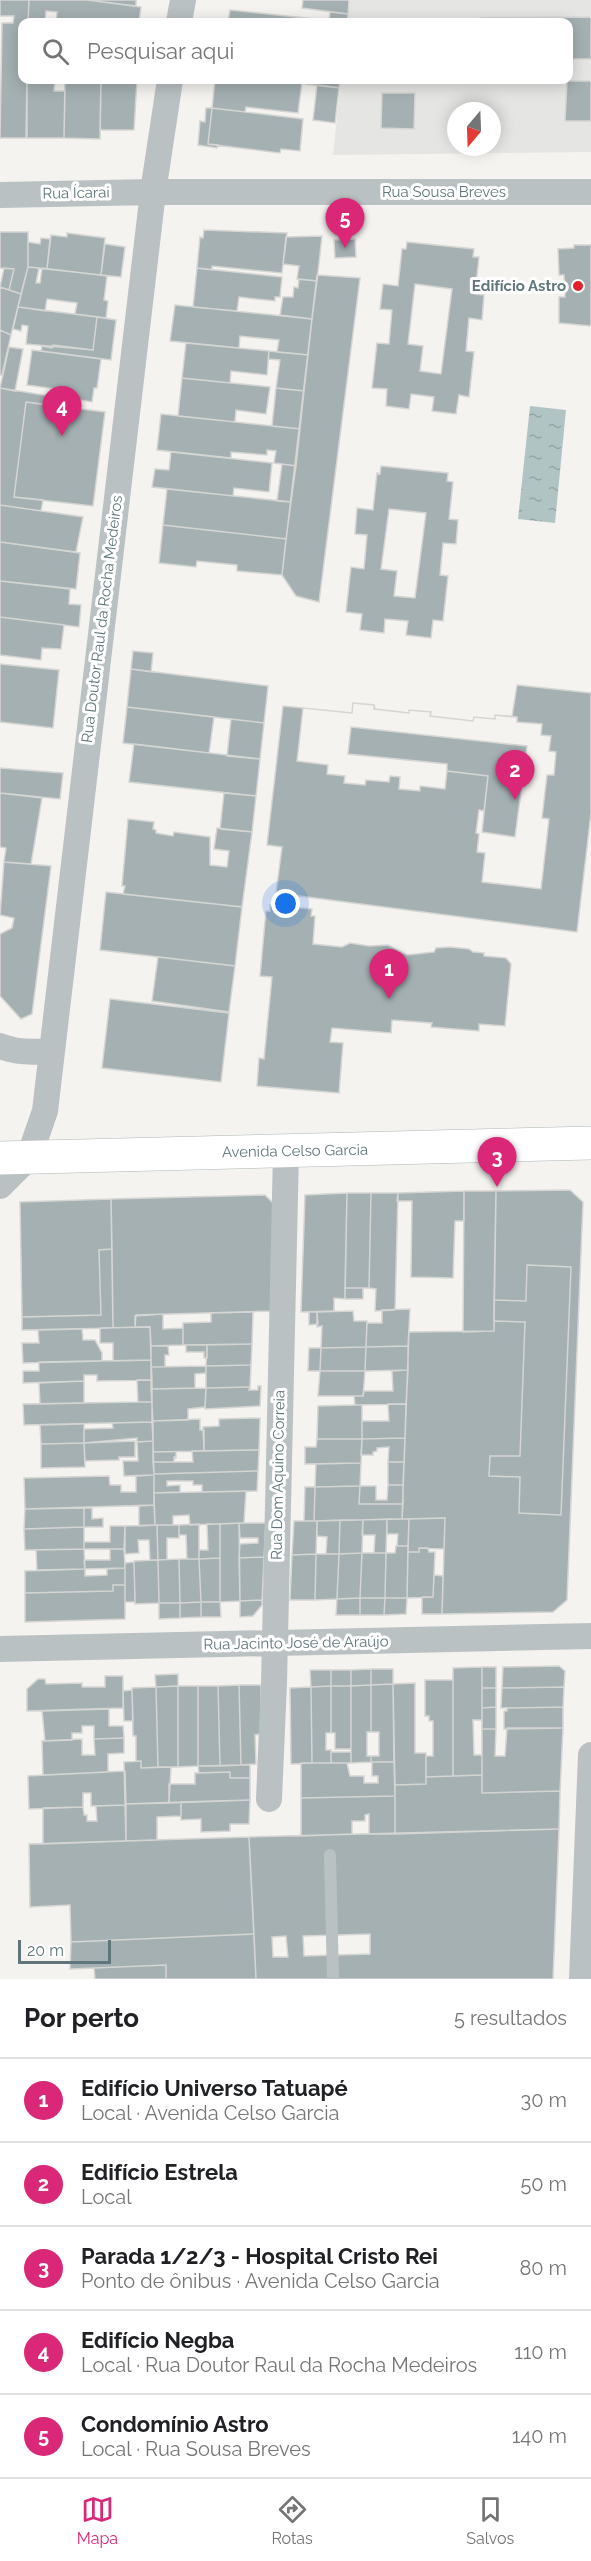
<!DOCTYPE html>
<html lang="pt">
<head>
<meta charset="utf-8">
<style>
  :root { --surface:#fff; --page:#f6f6f6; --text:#202124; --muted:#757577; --line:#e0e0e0; --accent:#db2777 }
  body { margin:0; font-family:Raleway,sans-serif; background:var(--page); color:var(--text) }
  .compass { position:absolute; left:447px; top:102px; width:54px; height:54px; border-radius:50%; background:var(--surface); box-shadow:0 3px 15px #0003; rotate:199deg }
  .scale { position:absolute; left:18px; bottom:15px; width:93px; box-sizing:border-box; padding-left:6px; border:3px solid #5f777b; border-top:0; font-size:16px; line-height:21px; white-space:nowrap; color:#5f777b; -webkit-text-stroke:4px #fff; paint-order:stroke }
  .you { position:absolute; left:286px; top:904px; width:21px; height:21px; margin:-15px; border:4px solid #fff; border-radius:50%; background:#1a73e8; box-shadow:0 0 0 9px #1a73e833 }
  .badge { display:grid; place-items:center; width:39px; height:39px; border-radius:50%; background:var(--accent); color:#fff; font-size:20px; font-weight:700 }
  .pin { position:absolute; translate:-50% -50px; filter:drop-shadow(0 2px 3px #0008) }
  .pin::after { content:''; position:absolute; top:32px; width:21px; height:18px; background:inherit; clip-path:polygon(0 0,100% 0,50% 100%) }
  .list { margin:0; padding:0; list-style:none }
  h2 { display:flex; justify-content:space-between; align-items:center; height:78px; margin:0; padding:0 24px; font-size:26px }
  h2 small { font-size:20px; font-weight:400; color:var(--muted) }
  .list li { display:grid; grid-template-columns:39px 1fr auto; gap:18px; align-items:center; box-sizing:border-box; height:84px; padding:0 24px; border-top:2px solid var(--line) }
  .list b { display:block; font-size:22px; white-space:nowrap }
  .list p { margin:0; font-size:20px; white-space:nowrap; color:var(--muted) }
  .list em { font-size:20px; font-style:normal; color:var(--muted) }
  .icon { flex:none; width:33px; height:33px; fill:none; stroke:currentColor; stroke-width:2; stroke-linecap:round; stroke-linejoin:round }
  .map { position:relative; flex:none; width:591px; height:1979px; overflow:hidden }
  .search { position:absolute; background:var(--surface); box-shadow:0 3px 15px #0003; left:18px; right:18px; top:18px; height:66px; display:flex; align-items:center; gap:15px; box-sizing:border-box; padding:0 21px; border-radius:12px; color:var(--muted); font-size:22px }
  .sheet { height:498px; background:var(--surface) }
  nav { display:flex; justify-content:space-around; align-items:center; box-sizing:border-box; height:84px; border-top:2px solid var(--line); background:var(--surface); font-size:16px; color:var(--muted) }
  nav a { display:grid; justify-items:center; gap:3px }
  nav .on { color:var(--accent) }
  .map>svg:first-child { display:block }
</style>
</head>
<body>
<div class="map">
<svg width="591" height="1979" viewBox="0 0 591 1979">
  <defs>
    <pattern id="water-ripples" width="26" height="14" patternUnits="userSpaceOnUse" patternTransform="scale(1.5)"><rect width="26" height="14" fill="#b1c4c4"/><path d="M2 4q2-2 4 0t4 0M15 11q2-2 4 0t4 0" fill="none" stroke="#93a4a4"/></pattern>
  </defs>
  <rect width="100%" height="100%" fill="#f4f3f0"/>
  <path fill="#e5e5e4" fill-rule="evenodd" d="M350,0H591V152L333,155L341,80H568V22H347ZM456,111H492V147H456Z"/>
  <path fill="url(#water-ripples)" d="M530,406L566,410L555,523L518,519Z"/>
  <path fill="#a4b0b2" stroke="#d5d5d3" stroke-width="1.5" fill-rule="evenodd" d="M0,0H29L28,22H22V80H27V138H0L2,23H13L14,16H0Z
    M29,0H87L141,7L139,22H56L57,12L46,11L45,22H28Z
    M87,0H136V6Z
    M303,0H349L348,14L302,8Z
    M230,10L314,19L313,22H228Z
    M330,12L348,14L347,22H329Z
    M591,17V59H568V22H480V18Z
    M27,80H55L54,91H65L64,138H26Z
    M65,80H92V83H101L100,139L64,138Z
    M101,80H137L134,130H100Z
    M215,80H271L302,83L298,113L246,107L245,112L212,108Z
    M307,80H340L339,88L306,84Z
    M567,81H591V121H565Z
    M317,85L339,88L335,123L313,120Z
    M382,93H415L414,129L381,128Z
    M206,108H212L208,144L218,145L217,148L198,145L200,121L205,122Z
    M212,108L303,119L300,151L281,149L280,153L208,144Z
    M204,230L287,233L282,273L212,266V270L197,268L200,237L203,238Z
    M0,232H28V267L21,294L9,290L14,269L0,268Z
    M67,233L105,238L101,275L47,269L51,235L67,237Z
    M322,236L317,281L297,279L299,266L283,264L286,237Z
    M41,238L50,239L47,269L28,267V242L40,244Z
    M355,239L356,257L335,258L334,240Z
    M407,242L474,249L473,257H479L475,294L484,295L482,320L469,318L466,351L474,352L469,397L459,395L456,414L432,411L434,397L411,394L409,409L386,406L387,389L372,388L377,343L389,344L392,310L380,309L383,284L398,286L402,249H406Z
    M105,244L125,247L121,277L101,275Z
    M574,245H591V326L559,323V297H565L564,275H559L558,249L574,248Z
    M28,267L39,268L36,283H40L42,268L107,276L104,300L108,301L106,318L75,314L77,303L47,299L45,311L18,307Z
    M4,268L14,269L9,290L0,287Z
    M197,268L282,277L280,297H275V301L239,297L237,311L193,307Z
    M317,275L360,278L319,602L296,596L282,575Z
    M299,279L317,281L312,319L280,315L283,297H293L294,287L298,288Z
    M415,284L452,289L441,374L420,371L423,346L408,344Z
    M0,287L21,294L11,335L0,330Z
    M175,305L312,319L308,355L277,352L279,340L240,336L239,348L170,341Z
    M18,307L97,317L93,350L26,344L28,326L22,325L21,331L13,329Z
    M97,317L116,320L111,360L41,351L42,346L52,348L53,345L93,350Z
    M0,330L11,335L2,375H0Z
    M186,343L269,351L267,375L231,371L230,383L182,378Z
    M9,347L23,349L15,391L0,388Z
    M32,350L101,359L97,388H94L92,402L69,398L70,391L27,385Z
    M269,351L308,355L304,391L276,388L280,360L268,359Z
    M182,378L270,387L266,414L236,410L235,422L178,416Z
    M0,388L56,397L54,406L26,402L14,497L43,500L41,511L0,505Z
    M276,388L304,391L300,429L272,426Z
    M26,402L105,412L93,506L14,497Z
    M161,414L300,429L296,466L274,463L276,451L267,450V455L231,452V458L157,450Z
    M171,452L272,463L269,492L234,488L233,496L152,487L155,469L169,470Z
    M282,464L296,466L291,502L277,501Z
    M381,466L448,473L447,481L453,482L449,519L458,520L456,544L443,543L440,575L448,576L443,621L433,620L431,638L406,635L408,621L385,619L384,633L360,630L362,614L346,612L351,567L364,569L367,535L355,534L357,508L373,510L377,473L380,474Z
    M167,489L291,502L286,539L163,525Z
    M0,505L83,517L76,552L0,542Z
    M389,509L426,513L415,598L394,596L397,571L381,569Z
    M163,525L286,539L282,575L237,571V565L197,561L196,567L159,563Z
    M0,542L80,553L76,589L0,581Z
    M0,581L70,589L69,604L81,605L79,627L0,617Z
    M0,617L64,625L61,649L42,648L41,660L0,655Z
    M133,651L153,653L151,672L131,669Z
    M0,664L59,670L53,728L0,722Z
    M131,669L268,686L264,723L127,707Z
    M517,685L591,693V813L577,932L276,893L282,847L267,845L283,706L352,713L353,703L374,705L375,709L409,713V710L431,712L430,716L473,721L474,717L495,719V715L512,717Z
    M353,703L374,705V709L409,713V710L431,712L430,716L473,721L474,717L495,719V715L517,717V722L542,724L541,735L551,736L549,751L556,752L554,775H547L542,818L549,819L541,889L482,882L485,853L477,852L479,834L476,833L479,810L484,811L488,776L447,771L445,789L420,786V791L399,789L400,777L390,776L389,782L366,780L365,785L344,783L345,776L327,774L328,765L297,761L303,708L352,713Z
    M127,707L214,717L209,753L123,743Z
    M231,719L264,723L260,759L227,756Z
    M351,727L527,746L515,837L482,832L488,776L447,771V764L348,754Z
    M134,744L260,759L256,796L129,782Z
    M0,768L63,773L60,799L0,793Z
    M0,793L42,798L31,864L4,862L6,848L0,847Z
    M224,793L256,796L252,832L220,829Z
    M128,819L154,822L153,829L156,830V833L173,836L174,832L210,837V865L227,867L229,851L214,849L217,828L252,832L242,907L123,894L125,886H122Z
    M4,862L51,866L32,1014L21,1019L0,996V934L12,928L14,918L0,915Z
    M106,892L242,907L235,966L100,950Z
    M270,905L312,909L311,916H315L313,944L342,947L350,943L369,946L388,945L407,955L434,952L436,948L449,947L469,949L473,952L484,953V956L506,958L511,964L505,1026L479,1024V1031L431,1027L432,1023L392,1020L391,1033L332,1028L330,1042L343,1043L339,1093L257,1086L259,1058L264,1059L272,977L260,976L266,911H270Z
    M158,957L235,966L229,1012L152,1001Z
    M110,999L229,1013L221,1082L102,1068Z
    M570,1190L583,1202L567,1600L553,1612L442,1614L445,1518L402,1519L409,1332L494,1331V1321L525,1322L520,1456H490L489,1476L520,1477L519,1513L561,1515L571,1267L527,1265L526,1301L494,1300L496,1191Z
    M464,1191H496L494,1331L463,1332Z
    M464,1191V1221H455L453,1278L411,1277L412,1201H397L398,1193Z
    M347,1193L345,1299L334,1298V1311L301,1312L305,1195Z
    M347,1193H371L369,1288H345Z
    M371,1193H398L395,1310L375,1311L376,1289L369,1288Z
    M265,1195L277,1207L273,1311L136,1315L135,1327L113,1328L111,1199Z
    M111,1199L112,1249L99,1250L101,1315L22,1317L20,1202Z
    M112,1249L113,1328L22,1330V1317L101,1315L99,1250Z
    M527,1265L571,1267L561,1515L519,1513L520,1477L489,1476L490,1456H520L525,1322L494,1321V1300L526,1301Z
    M345,1288H363V1299H345Z
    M410,1309L408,1346L366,1347L367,1323H382V1310Z
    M353,1311L354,1321H367L366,1347L321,1348L322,1326L317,1327V1312Z
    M253,1312L252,1344L183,1345V1323L211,1322V1313Z
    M309,1312H317L318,1324L309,1325Z
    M163,1314V1329L183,1328V1345L151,1346L150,1327H135V1316Z
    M150,1327L151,1360L113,1361V1343H100V1328Z
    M82,1329L83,1340H95L102,1353V1361L23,1363L22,1343H39L38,1330Z
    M252,1344L251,1365L206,1366L207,1345Z
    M186,1345H207V1358H204V1352H186Z
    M151,1346H168L169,1355H165V1367H151Z
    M408,1346V1370L365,1371L366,1347Z
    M366,1347L365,1371H320L321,1348Z
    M309,1348H321L320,1371H308Z
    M151,1360L152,1380L97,1381V1375H84V1381L23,1383V1371H39V1362Z
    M251,1365L250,1387L206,1388V1366Z
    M206,1366V1373L195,1374V1388L151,1389V1367Z
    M408,1370L406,1404L355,1405L354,1396H363L364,1391H393L392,1371Z
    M320,1371H365L363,1396H318Z
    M137,1380H152V1402H138Z
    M84,1381V1403L40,1404L39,1383Z
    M258,1386H261L260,1406L205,1409L206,1388L250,1387L249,1390H258Z
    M206,1388L205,1407L188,1409V1420L153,1421L151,1389Z
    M138,1402H152V1422L24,1425L23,1404Z
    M388,1404H406L405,1438L362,1439V1421H389Z
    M355,1405H362V1439H317L318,1406Z
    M260,1418L259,1450L204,1451L203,1427L219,1426V1419Z
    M200,1419V1430H204V1451L153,1452V1421Z
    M152,1422L153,1441L137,1442V1438L84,1443V1429L113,1428L112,1423Z
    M84,1424V1443L41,1444L40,1425Z
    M405,1438L404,1462H388L389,1447L377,1448V1451L373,1452V1455H361L362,1439Z
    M317,1439H362L361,1463L305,1464V1447H316Z
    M135,1441V1457H119V1460L85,1461L84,1443Z
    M153,1441L154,1475L124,1476L123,1461H138L137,1442Z
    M84,1443L85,1467L41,1468V1444Z
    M259,1450L258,1471L154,1474L153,1462H193L192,1451Z
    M153,1452H176V1458L174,1457V1462H153Z
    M388,1462H404L403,1485H388Z
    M361,1463L360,1486L315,1487L316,1464Z
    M258,1471L257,1491L202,1492V1485H193V1481H167V1486L180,1485V1492L154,1493V1474Z
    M154,1475V1505L25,1509L24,1478L109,1476L110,1485H121V1492H136V1476Z
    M388,1485H403V1504H359L360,1486H376V1500H387Z
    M360,1486L359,1504H403L402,1519L314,1521L315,1487Z
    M305,1487H315L314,1521H304Z
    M246,1491L244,1523L190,1525L189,1515L173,1516V1525H155L154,1493Z
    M154,1505L155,1525L139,1526V1506Z
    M84,1508V1527L24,1529L25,1509Z
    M84,1508H92V1519L103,1518V1527H84Z
    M445,1518L444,1549L419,1548V1552H408L409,1519Z
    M387,1519L386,1553H374L375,1535H362L363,1520Z
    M387,1519H409L408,1546H397L398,1534H387Z
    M340,1520H363L362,1553L339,1554Z
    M340,1520L339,1554H326L327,1537L317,1536V1521Z
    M294,1521H317L316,1554L292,1555Z
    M239,1523H266L264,1557L239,1558L240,1544L258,1543V1538H240Z
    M239,1523L240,1601L220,1602V1524Z
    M199,1524V1559H187L186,1535H179V1525Z
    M207,1524H220V1558L199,1559V1550H208Z
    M155,1525H157L158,1560H150L149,1540H138L139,1553L125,1554V1526Z
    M157,1525H179V1538H167V1560H158Z
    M110,1526H125L124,1549H84V1542H110Z
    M84,1527V1549L25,1550L24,1529Z
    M396,1546H408L407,1598H385L386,1553H395Z
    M419,1548H428L429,1552H435L433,1597L407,1598L408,1552H419Z
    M84,1549L85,1569L37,1570L36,1550Z
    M110,1549H124L125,1568L85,1569L84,1560H110Z
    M362,1553H386L385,1598H360Z
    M362,1553L360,1598L337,1599L339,1554Z
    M316,1554H339L337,1599L315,1600Z
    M316,1554L315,1600H290L292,1555Z
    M264,1557L262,1600L240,1601L239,1558Z
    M220,1558V1602H201L199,1559Z
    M179,1559H199L201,1602L180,1603Z
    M179,1559L180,1603H159L158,1560Z
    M158,1560L159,1603L135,1604L134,1561Z
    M134,1562L135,1602H125V1563Z
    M125,1568V1585H113V1591L25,1593V1571L85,1569V1576L107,1575V1569Z
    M434,1575L443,1576L442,1614H422V1597H433Z
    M113,1585H125V1619L25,1622V1593L113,1591Z
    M360,1598H385L384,1615H360Z
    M360,1598V1615H336L337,1599Z
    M385,1598H407L406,1614L384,1615Z
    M262,1600V1605L253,1616L240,1617V1601Z
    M201,1602V1617L180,1618V1603Z
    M201,1602H220L221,1617H201Z
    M159,1603H180V1618L159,1619Z
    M559,1666L565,1671L564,1687L502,1688L503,1667Z
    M482,1667H496V1688H482Z
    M482,1667V1720H473L474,1755H482V1775L453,1776V1668Z
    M371,1669H393V1684L371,1685Z
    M371,1669V1685L351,1686V1670Z
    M310,1670H331V1686L311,1687Z
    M331,1670H351V1686H331Z
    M178,1674V1686L156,1687L155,1675Z
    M105,1676H123V1708L27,1711V1689L38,1679H45L46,1684L82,1683V1687H105Z
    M425,1680H453V1776L426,1777V1756H433V1721H429V1716H425Z
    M415,1683V1753H426V1784L395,1785L393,1684Z
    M393,1684L394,1762H371V1756H379V1732H371V1685Z
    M239,1685L241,1765L220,1766L218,1686Z
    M239,1685H261V1734L255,1735L256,1764L241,1765Z
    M371,1685V1732H367V1756H371V1762L351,1763V1686Z
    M178,1686H198V1766L178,1767Z
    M178,1686V1767H158L156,1687Z
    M198,1686H218L220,1766H198Z
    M331,1686V1733H326V1750H331V1763H312L311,1687Z
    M331,1686H351V1749H335V1733H331Z
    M156,1687L158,1767L141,1768V1761H136V1736H133L132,1688Z
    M311,1687L312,1763L291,1764L290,1688Z
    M564,1687L563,1707L501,1708L502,1688Z
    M482,1688H496V1707L482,1708Z
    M132,1690L133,1721H124L123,1691Z
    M496,1707V1729H482V1708Z
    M563,1707V1728L504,1729V1711H507V1708Z
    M109,1709V1726H123L124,1738L94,1739V1726H82V1733H72V1740L45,1741L42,1711Z
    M507,1728H563L560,1791L482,1793V1729H496L495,1756H505Z
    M124,1738V1753L108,1754V1772L43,1775L42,1741L82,1739V1755H95L94,1739Z
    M331,1752H351V1763H331Z
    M141,1761V1768L171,1767L169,1803L125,1804L124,1762Z
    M372,1762H394L395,1796L301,1798V1763H347L350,1776H364V1783H378V1776H372Z
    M241,1765H250V1778H230V1772L199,1773L198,1766Z
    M125,1771L126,1805L91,1806V1793H83V1807L29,1809L28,1776Z
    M230,1772V1778H250V1800L169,1803V1784H195V1773Z
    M482,1775V1793L560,1791L559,1829L395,1834V1785L426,1784V1777Z
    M395,1796V1834H369V1814L365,1815V1821H352V1834L301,1836V1798Z
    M250,1800L249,1824H230V1831L201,1832V1819L181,1820V1802Z
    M181,1802V1816L157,1817V1840L126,1841L125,1804Z
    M126,1805V1841L43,1844V1808L83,1807L84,1815H87V1821H97L96,1806Z
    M559,1829L553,1979H256L249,1837ZM370,1934V1954L304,1956L303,1936ZM286,1936L288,1957H273L272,1937Z
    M249,1837L254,1934L71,1942L70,1905L30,1907L29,1844Z
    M254,1934L256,1979H166V1965L70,1969L71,1942Z
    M166,1965V1979H95L94,1968Z"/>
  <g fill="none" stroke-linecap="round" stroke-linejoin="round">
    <defs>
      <path id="secondary" d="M0,1158L591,1143"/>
    </defs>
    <use href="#secondary" stroke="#adb6b7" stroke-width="34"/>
    <path stroke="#bac1c3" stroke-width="12" d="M330,1855L333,1979"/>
    <path stroke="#bac1c3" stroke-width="26" d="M179,22L183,0
      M0,195L153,192H591
      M0,1046C18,1053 34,1053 52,1050
      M0,1186L29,1157L45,1111L153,192L170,80
      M0,1649L591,1636
      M269,1799L274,1683L286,1152
      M582,1979L591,1755"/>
    <use href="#secondary" stroke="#fff" stroke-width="33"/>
  </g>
  <circle fill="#e42128" stroke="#fff" stroke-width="2" cx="578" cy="286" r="6"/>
  <g text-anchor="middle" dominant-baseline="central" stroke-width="6" stroke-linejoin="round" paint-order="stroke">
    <g font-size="15" fill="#5f777b" stroke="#fff">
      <text x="444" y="192">Rua Sousa Breves</text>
      <text transform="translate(76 193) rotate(-1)">Rua Ícarai</text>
      <text transform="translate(102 619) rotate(-83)">Rua Doutor Raul da Rocha Medeiros</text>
      <text transform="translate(295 1151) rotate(-1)">Avenida Celso Garcia</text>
      <text transform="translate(278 1475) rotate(-89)">Rua Dom Aquino Correia</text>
      <text transform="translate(296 1643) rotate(-1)">Rua Jacinto José de Araújo</text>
    </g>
    <g font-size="15" font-weight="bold" fill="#5f777b" stroke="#fff" text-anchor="end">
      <text x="566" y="286">Edifício Astro</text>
    </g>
  </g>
</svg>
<svg class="compass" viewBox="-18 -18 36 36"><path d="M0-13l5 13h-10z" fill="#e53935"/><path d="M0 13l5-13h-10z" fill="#757577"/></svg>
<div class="scale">20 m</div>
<div class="you"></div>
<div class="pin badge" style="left:389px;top:999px">1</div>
<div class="pin badge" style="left:515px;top:800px">2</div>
<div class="pin badge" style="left:497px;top:1187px">3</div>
<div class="pin badge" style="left:62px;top:436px">4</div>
<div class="pin badge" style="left:345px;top:248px">5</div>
<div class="search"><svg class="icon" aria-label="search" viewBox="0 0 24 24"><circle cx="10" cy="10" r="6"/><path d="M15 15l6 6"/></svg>Pesquisar aqui</div>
</div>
<section class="sheet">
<h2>Por perto<small>5 resultados</small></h2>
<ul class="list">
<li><span class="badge">1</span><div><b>Edifício Universo Tatuapé</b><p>Local · Avenida Celso Garcia</p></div><em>30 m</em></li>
<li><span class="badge">2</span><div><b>Edifício Estrela</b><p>Local</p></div><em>50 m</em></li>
<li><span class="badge">3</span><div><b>Parada 1/2/3 - Hospital Cristo Rei</b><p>Ponto de ônibus · Avenida Celso Garcia</p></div><em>80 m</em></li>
<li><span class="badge">4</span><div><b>Edifício Negba</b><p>Local · Rua Doutor Raul da Rocha Medeiros</p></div><em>110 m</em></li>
<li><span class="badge">5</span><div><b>Condomínio Astro</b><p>Local · Rua Sousa Breves</p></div><em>140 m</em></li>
</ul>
</section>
<nav>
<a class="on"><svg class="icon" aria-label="map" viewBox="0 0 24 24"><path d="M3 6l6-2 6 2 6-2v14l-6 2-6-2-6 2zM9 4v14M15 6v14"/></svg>Mapa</a>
<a><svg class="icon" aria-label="directions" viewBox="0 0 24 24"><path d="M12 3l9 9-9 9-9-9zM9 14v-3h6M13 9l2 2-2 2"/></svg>Rotas</a>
<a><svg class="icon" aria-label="saved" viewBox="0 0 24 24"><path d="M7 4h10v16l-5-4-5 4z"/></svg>Salvos</a>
</nav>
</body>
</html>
